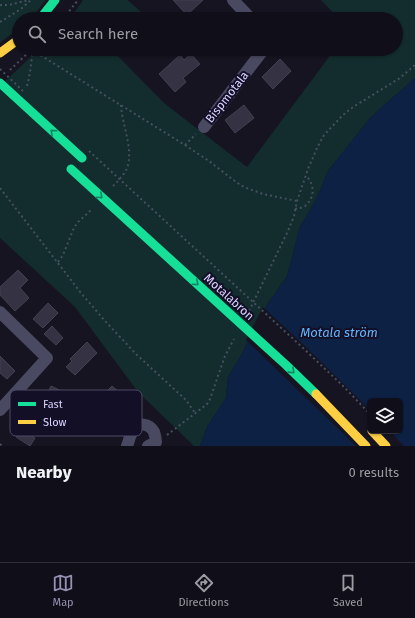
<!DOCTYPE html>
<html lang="en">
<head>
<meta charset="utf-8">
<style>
  :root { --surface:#100f19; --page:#191822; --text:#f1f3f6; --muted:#9c9ca2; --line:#302f38; --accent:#9591b1 }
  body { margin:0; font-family:"Fira Sans",sans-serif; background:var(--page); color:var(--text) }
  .controls { position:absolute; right:12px; bottom:12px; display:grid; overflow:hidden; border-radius:6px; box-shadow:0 1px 3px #0004 }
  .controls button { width:36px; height:36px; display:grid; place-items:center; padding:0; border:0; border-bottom:1px solid var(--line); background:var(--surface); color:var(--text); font:20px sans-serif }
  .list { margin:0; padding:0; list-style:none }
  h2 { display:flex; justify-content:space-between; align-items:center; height:52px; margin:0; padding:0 16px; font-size:17px }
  h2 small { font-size:13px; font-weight:400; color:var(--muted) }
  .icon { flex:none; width:22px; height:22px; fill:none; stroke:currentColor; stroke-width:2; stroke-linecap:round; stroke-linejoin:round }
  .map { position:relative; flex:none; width:415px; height:446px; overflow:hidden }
  .search { position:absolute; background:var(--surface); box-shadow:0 1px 3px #0004; left:12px; right:12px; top:12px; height:44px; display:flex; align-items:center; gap:10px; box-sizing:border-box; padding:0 14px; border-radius:22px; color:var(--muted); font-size:15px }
  .sheet { height:116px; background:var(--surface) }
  nav { display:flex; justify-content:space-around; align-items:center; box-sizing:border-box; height:56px; border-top:1px solid var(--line); background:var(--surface); font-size:11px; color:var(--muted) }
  nav a { display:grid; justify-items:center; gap:2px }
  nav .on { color:var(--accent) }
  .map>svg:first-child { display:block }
</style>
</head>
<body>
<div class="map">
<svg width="415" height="446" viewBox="0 0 415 446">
  <rect width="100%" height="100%" fill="#161421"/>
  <path fill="#132c2d" d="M0,0H46L34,15L30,19H19V28L0,43Z
    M83,0H127L130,2L142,13L135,19H70Z
    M321,0H415V78L371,117L328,171L317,198L300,227L287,276L267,305L240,357L228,377L226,398L207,427L200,446H194L138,392L75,307L0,238V86L39,49H111L164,103L247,167L335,49H396V19H339Z"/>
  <path fill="#0d2144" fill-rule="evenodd" d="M415,78V446H200L207,427L226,398L228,377L240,357L267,305L287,276L300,227L317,198L328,171L371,117ZM370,401H400V431H370Z"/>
  <path fill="#161421" d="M263,307L305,346L370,410V431H390L404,446H356L246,340Z"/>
  <path fill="#343243" stroke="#433f54" d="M173,0H203L187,15Z
    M191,54L200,64L183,78L186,82L175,92L159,74L180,55L184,60Z
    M280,59L291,71L273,89L262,77Z
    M244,105L254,118L235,133L225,120Z
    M18,270L28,280L20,288L29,298L15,311L0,295V287Z
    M48,303L58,313L43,328L33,319Z
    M52,326L63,338L56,345L44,334Z
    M87,342L97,353L75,375L66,367L72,361L70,359Z
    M0,356L15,371L7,379L0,373Z
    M51,386L66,393L61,403L47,395Z
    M112,386L121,394L108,408L99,399Z
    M21,429L35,438L30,446L16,437Z"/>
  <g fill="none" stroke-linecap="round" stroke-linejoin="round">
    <path stroke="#44505f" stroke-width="2" stroke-dasharray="2 3" stroke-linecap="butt" d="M0,5H9L28,0
      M63,19L78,0
      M0,22L21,9L31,0
      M32,50L185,145L209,161L236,182L244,187L263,194L297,201
      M10,70L31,50
      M27,86C30,74 32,62 32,50
      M185,145L196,134
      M113,186C118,181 124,175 127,168C134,151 122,124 121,105
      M0,188L81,293L105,321L137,355L186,400L195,413
      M295,209C299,208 302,208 305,206C315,198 315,184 306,176
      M58,262L63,255L73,230L77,223L91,210
      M249,311L288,231L294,216L297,201L308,169L317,148L324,135L343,115L353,107L400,78L415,65
      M167,435L202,408L207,404L210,399L225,356L234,339
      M0,444L2,446"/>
    <path stroke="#4a4962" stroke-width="12" d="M233,0L251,19
      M204,127L264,49
      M0,312L47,358L0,410
      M127,446C129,441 130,435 133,430C138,422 149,423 154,432C155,435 156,439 156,442L148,446"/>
    <path stroke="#16e098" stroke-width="9" d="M40,19L55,0
      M0,83L82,158"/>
    <path stroke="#ffcf43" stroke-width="9" d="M0,53L19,39
      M372,431L386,446"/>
    <path stroke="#44505f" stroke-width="2" stroke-dasharray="2 3" stroke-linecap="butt" d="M0,69L23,91
      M89,151L303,348L343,386L370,414"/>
    <path stroke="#16e098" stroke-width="9" d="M71,169L286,365L316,394"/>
    <path stroke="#ffcf43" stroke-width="9" d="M316,394L366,446"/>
  </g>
  <defs><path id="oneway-chevron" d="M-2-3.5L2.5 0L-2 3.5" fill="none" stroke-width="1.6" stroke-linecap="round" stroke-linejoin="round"/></defs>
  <g stroke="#158265">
    <use href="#oneway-chevron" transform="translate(53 132) rotate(-138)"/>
    <use href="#oneway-chevron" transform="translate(100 196) rotate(42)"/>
    <use href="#oneway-chevron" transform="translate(196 283) rotate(42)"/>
    <use href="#oneway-chevron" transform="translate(292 371) rotate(44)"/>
  </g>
  <g text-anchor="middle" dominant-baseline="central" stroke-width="4" stroke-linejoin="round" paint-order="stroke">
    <g font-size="12" fill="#d9d4ff" stroke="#130f26">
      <text transform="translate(227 97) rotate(-52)">Bispmotala</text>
      <text transform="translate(229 297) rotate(42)">Motalabron</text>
    </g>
    <g font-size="13" font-style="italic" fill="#62b6ff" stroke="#130f26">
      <text x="339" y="332">Motala ström</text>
    </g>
  </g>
  <rect x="10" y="390" width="132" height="46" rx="6" fill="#130f26" stroke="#4e4a67" stroke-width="1"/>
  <rect x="18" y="402" width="18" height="4" fill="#16e098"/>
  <rect x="18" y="420" width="18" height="4" fill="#ffcf43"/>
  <g font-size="11" fill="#d9d4ff">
    <text x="43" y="408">Fast</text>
    <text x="43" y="426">Slow</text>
  </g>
</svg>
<div class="controls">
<button><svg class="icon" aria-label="layers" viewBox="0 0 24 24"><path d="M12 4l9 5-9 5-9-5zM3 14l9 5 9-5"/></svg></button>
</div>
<div class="search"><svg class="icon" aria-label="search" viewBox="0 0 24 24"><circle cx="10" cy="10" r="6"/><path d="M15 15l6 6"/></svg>Search here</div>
</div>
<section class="sheet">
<h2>Nearby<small>0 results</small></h2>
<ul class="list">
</ul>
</section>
<nav>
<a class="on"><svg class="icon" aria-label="map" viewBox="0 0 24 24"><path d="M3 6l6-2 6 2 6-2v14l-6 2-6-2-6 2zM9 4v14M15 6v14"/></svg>Map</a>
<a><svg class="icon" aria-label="directions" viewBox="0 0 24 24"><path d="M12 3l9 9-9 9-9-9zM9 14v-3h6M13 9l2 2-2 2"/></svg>Directions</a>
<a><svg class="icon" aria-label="saved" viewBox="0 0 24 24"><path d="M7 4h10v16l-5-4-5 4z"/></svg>Saved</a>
</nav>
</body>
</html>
